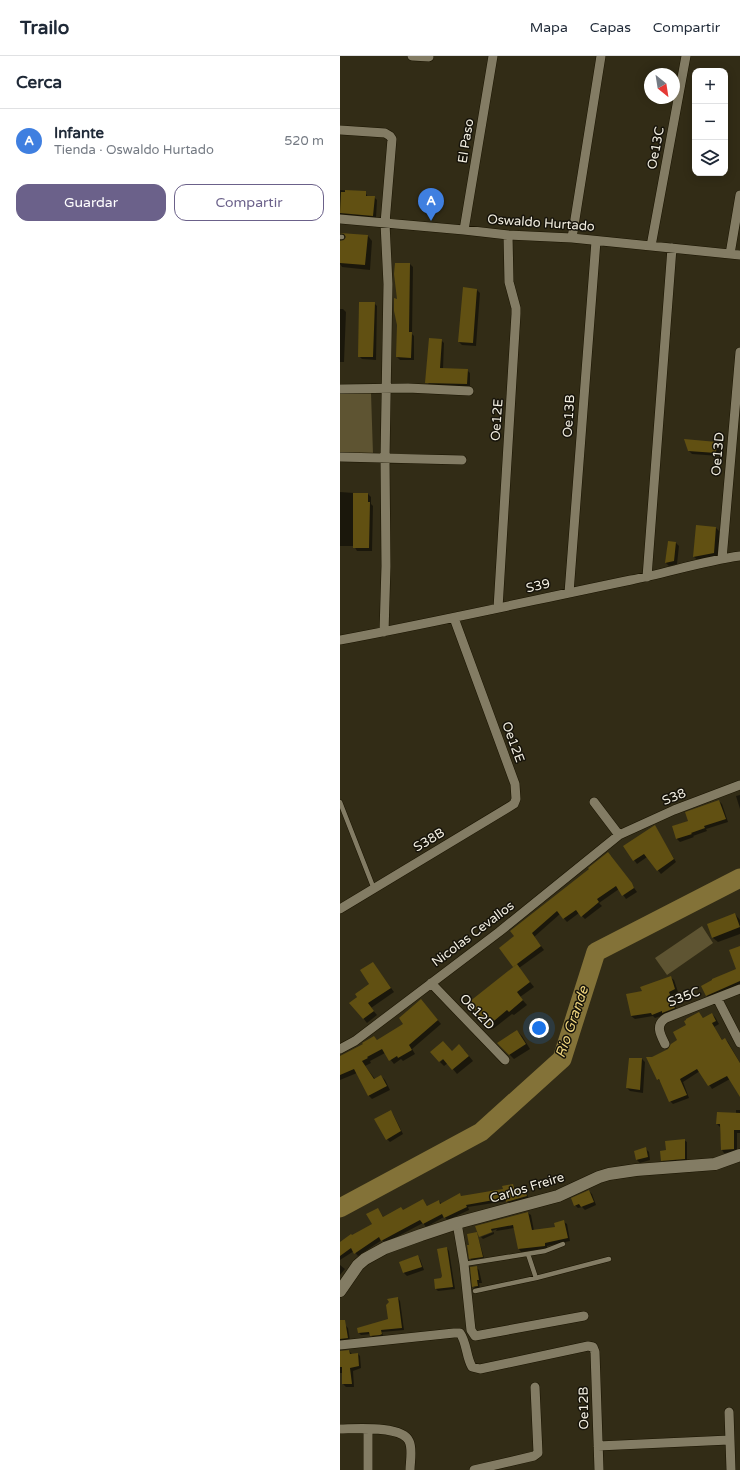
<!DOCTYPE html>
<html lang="es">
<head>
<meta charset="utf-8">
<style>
  :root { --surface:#fff; --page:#f6f6f7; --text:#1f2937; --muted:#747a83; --line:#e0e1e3; --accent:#6b618a }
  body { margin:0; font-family:"Varela Round",sans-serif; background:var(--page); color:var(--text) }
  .controls { position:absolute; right:12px; top:12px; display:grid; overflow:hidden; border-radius:8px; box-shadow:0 2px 10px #0003 }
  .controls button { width:36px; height:36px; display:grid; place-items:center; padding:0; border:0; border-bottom:1px solid var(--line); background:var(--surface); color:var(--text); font:20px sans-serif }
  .compass { position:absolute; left:304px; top:12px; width:36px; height:36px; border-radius:50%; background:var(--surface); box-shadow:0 2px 10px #0003; rotate:150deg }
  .you { position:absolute; left:199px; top:972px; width:14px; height:14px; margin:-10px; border:3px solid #fff; border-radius:50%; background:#1a73e8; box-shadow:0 0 0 6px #1a73e833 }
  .badge { display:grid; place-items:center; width:26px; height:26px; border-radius:50%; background:var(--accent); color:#fff; font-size:13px; font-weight:700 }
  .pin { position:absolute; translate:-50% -33px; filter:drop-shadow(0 1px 2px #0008) }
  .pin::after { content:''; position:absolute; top:21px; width:14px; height:12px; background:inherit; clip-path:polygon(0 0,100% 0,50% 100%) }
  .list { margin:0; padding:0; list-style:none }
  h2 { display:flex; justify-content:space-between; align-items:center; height:52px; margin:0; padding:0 16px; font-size:17px }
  h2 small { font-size:13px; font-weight:400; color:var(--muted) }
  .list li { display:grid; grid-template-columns:26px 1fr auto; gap:12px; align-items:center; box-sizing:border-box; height:64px; padding:0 16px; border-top:1px solid var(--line) }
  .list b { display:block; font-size:15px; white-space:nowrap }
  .list p { margin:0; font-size:13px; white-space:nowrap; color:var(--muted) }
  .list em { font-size:13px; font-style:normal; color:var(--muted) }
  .actions { display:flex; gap:8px; padding:12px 16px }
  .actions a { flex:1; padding:9px 0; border:1px solid var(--accent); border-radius:12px; text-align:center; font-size:14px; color:var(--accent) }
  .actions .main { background:var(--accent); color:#fff }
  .icon { flex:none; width:22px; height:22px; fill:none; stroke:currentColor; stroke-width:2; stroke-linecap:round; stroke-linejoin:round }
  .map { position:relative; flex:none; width:400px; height:1414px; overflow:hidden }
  header { display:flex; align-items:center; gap:24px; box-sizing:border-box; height:56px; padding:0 20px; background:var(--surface); border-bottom:1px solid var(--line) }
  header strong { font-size:19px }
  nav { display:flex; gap:22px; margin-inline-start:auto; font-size:14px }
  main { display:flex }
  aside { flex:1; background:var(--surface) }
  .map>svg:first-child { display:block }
</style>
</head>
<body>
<header>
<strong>Trailo</strong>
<nav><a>Mapa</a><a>Capas</a><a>Compartir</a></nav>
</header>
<main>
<aside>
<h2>Cerca<small></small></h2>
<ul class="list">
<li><span class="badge" style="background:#3f7fe0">A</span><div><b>Infante</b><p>Tienda · Oswaldo Hurtado</p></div><em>520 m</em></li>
</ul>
<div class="actions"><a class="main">Guardar</a><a>Compartir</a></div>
</aside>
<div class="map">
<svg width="400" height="1414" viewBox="0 0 400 1414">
  <rect width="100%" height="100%" fill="#322c16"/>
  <path fill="#5e5432" d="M0,336L31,337L33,398H0Z
    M362,870L373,887L327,919L315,902Z"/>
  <path fill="#0007" d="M0,134L25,136L28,141H34L37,144L36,162L0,159Z
    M2,178L28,180L32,185L30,214L2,211L0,208V185H4L7,181Z
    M70,208L73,211L72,278L74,280V304H60L57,301L58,244Z
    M137,234L140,237L136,290L122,289L119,286Z
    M34,247L37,250L36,304L22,303L19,300Z
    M0,253H3L6,256L4,306H0V309Z
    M101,284L104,287L103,313L127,314L130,317V331L90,329L87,326Z
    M346,384L377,387L380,390L379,400L352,398L348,394Z
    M0,436L28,438L31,441V448L33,450L32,495H17L14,490H0Z
    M357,470L376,472L380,476L379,501L359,505L354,501Z
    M328,486L336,487L339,490L337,508L329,510L326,507Z
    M400,739V753L396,740Z
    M379,745L382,748L388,766L366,773L367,775L353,780L354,781L340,786L337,783L333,770L350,765Z
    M315,771L336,806L321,818L307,801L297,808L284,790Z
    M271,800L297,836L286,843L279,833L259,847L262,850L245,863L239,857L227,866L220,858L194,881L204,894L179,912L194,931L180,941L187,949L174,959L172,958L153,973L149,969L175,911L160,892Z
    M395,858L400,864V878L378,886L373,882L368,868Z
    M400,892V928L369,942L367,939L397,913Z
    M33,907L54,936L31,952L37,959L27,967L11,947L30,928Z
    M330,921L334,924L338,936L331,939L337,955L315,962L313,960L295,963L291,960L303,936Z
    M85,949L101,968L72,993L75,998L63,1005L61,1003L54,1008L45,997L30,1005L31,1007L25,1010L35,1023L41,1020L45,1024L50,1034L32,1043L28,1039L17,1017L0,1024V1005L25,989L34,981L38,985L65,968Z
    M359,957L364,963L372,958L375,961L379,968L374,971L383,985L385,983L388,986L400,1007V1038L390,1023L372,1033L360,1015L343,1026L349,1042L333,1048L330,1045L321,1026L318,1023L312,1002L331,992L339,984L347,970Z
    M177,975L182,980L190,993L174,1003L158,987Z
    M124,994L133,1005L117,1018L108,1007L104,1010L100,1006L112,996Z
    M302,1003L305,1006L303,1037L290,1035L287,1032Z
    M396,1054H400V1077H397V1096L384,1097L382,1094L380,1071L377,1068L396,1058Z
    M50,1055L53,1058L63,1078L50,1086L47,1083Z
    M344,1084L347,1086V1104L324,1106L321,1104L327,1095Z
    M306,1093L309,1096L310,1104L300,1107L297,1104L295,1096Z
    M173,1129L177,1135L183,1132L186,1135L189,1143L170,1148L166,1145L128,1151L129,1154L108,1164L104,1161L86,1171L83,1167L45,1187L42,1184L18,1200L14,1195L0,1204V1187L33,1168L38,1153L44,1162L64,1155L83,1144L88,1151L99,1145L102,1148L120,1138L122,1141L164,1134Z
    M249,1135L252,1138L256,1149L245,1154L242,1151L238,1152L235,1149Z
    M188,1157L191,1159L194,1175L217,1172L224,1166L227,1168L230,1185L207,1190V1192L181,1196L179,1193L174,1172L156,1175L157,1173L140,1179L137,1171Z
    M154,1176V1178L143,1183L141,1181Z
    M137,1177L144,1202L131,1204L128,1190H131Z
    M107,1192L109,1195L115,1233L98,1235L96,1233L95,1224L102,1223Z
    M77,1200L80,1203L84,1214L67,1220L64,1217L60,1206Z
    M0,1209L5,1213L0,1219Z
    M136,1211L139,1214L142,1227H139L140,1233H136L133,1230Z
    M58,1242L60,1245L64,1274L42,1276L43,1280L33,1282L31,1278L21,1279L19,1277L49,1264Z
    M5,1269L8,1272L10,1285L0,1286V1270Z
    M0,1295H9L12,1298H18L20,1300L21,1312L13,1315L14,1331H6L3,1328V1317H0Z"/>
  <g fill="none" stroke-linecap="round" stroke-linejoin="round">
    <path stroke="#837238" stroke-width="19" d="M0,1152L141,1076L222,1003L256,896L400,822"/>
  </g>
  <path fill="#615012" d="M5,134L26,135V140H35L33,160L0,157L1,136H5Z
    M0,177L28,179L25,209L0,207V185L4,184L6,181L4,178Z
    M55,207H70L69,276H72L71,302L56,301L57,269L54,255V242L57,243L54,218Z
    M123,231L137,233L133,287L118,286Z
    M19,246H35L33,301H18Z
    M89,282L102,283L100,312L128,313L127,328L85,327Z
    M344,383L377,386L376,397L348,395Z
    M13,437H28V446H30L29,492H13Z
    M356,469L376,471L374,497L353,501Z
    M328,485L336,486L334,505L325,507Z
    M379,744L386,763L364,770L365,772L351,777L352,778L336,783L332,770L348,765L345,756Z
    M315,769L334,803L317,815L304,798L293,805L283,790Z
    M268,796L292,827L294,832L282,840L276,830L257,843L259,846L241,861L236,854L223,863L217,855L192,877L201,890L173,911L159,892L174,880L170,875L249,813L248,812Z
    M395,857L400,871L372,882L367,868Z
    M400,890V925L366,940L361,930L372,924V923L396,913L389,894Z
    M33,906L51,932L28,947L34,955L23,963L9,947L17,941L15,938L29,928L20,914Z
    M177,908L190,926L177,936L183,944L169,956L167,954L148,970L129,946Z
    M331,920L335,933L329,936L335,952L322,957V955L312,959L311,957L291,960L286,938L302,935L300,931Z
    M81,943L98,964L69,989L72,994L58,1002L57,1000L49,1005L42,993L27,1001L28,1002L22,1005L34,1023L41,1019L47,1030L28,1040L14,1013L0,1019V1000L23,988L22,987L34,980L37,984L63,968L59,962Z
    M359,956L363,962L372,957L376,965L372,967L382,984L385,982L400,1007V1041L387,1020L368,1030L357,1013L340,1023L347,1039L329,1046L319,1023L317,1024L306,1001H312L328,993L331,988L337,984L333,976L346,969L344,965L346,964V963Z
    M177,974L186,988L169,999L157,987Z
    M103,985L112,995L119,988L129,1000L112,1014L103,1003L99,1006L90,996Z
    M289,1002H302L300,1034L286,1032Z
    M51,1054L61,1075L46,1084L34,1063Z
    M377,1056L400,1057V1074H394V1093L381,1094L380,1068H376Z
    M345,1083V1103L321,1105L320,1095L326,1094L325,1085Z
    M306,1091L308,1101L296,1104L294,1095Z
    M173,1128L175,1134L184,1131L187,1140L166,1146L165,1142L126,1149L127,1151L104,1162L102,1158L83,1168L80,1164L41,1185L39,1181L14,1198L11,1192L0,1200V1186L11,1178L12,1179L32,1168L26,1158L38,1152L43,1161L61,1151L63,1154L83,1143L87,1150L99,1144L100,1148L120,1137L121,1140L163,1133L162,1130Z
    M249,1134L254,1146L241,1151L239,1148L234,1150L231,1142Z
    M188,1156L192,1174L215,1171L214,1167L224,1164L228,1182L205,1187V1190L178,1193L173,1169L151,1173L152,1176L139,1181L135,1170Z
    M137,1176L143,1201L129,1203L127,1189H129L127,1178Z
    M107,1191L113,1231L95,1233L94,1223L101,1222L102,1220L97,1193Z
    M78,1199L82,1211L63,1217L59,1206Z
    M137,1210L139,1224H137L138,1230L132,1231L130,1211Z
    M58,1241L62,1272L41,1274L42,1278L40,1279L30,1280L29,1276L18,1277L17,1272L48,1263L46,1249L49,1246L47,1243Z
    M0,1264H5L8,1282L0,1283Z
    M9,1294L10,1298L18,1297L19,1310L10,1312L12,1328H2V1311H0V1295Z"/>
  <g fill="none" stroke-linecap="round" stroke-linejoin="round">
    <defs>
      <path id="lane" d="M0,181H2
        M0,746L34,833
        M188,1198L196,1222
        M124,1208L205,1195L223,1188
        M135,1235L196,1222L269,1203"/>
      <path id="street" d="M72,0L89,1
        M0,74L45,77L50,80L52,83L45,167L48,228L45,403L46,510L44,576
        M0,163L124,174L168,179L232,182L400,199
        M124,174L153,0
        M232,182L261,0
        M311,190L346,0
        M390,198L400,139
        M0,333L68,332L129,335
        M0,401L122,404
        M382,503L400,296
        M307,521L332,192
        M229,537L256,185
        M158,552L176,258V252L169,226L168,179
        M0,584C97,566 194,544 291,524C327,517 363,505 400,500
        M254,746L279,779
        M0,853L174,748L176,743L175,728L114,562
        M91,927L165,1004
        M377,942L400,987
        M325,988C320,978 315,969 326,962L400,933
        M0,993L15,985L159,876L279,779L334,754L400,729
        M117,1167L124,1208L131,1274L135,1280L244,1260
        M0,1289L114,1277H120C127,1287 126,1301 132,1311L140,1313L248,1290L253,1291L255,1296L259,1414
        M389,1356L391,1414
        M0,1373C15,1373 62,1369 69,1385C73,1393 70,1406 70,1414
        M258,1390L389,1384
        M28,1414V1374
        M134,1414L194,1400L198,1397L195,1331"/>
      <path id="secondary" d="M0,1235L18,1209L25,1203L45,1192L81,1179L117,1167L218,1140L259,1121L269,1118L296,1114L375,1108L400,1099"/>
    </defs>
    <use href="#lane" stroke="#1a1401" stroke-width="5.5"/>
    <use href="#street" stroke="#1a1401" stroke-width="10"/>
    <use href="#secondary" stroke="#1a1401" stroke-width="13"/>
    <use href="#lane" stroke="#837c64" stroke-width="4.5"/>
    <use href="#street" stroke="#837c64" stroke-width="9"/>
    <use href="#secondary" stroke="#837c64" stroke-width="12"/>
  </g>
  <g text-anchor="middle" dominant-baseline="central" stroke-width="3" stroke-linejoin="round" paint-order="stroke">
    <g font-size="13" fill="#f2eee1" stroke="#17140b">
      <text transform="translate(126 85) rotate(-81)">El Paso</text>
      <text transform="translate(316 92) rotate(-79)">Oe13C</text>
      <text transform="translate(201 167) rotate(4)">Oswaldo Hurtado</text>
      <text transform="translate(229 360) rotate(-86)">Oe13B</text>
      <text transform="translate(157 364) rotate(-86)">Oe12E</text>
      <text transform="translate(378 398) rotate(-85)">Oe13D</text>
      <text transform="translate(198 530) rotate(-12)">S39</text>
      <text transform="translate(173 686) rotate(70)">Oe12E</text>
      <text transform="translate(334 741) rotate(-22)">S38</text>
      <text transform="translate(89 784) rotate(-31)">S38B</text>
      <text transform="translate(133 878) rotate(-37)">Nicolas Cevallos</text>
      <text transform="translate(344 941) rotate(-21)">S35C</text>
      <text transform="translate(137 956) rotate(46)">Oe12D</text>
      <text transform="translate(187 1132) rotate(-17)">Carlos Freire</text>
      <text transform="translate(244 1352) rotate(-91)">Oe12B</text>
    </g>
    <g font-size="14" font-style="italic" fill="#efd57e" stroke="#17140b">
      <text transform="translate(232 966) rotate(-71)">Rio Grande</text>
    </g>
  </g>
</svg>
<div class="controls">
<button>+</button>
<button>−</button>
<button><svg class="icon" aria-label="layers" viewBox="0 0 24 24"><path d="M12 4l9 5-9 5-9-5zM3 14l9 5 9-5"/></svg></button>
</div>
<svg class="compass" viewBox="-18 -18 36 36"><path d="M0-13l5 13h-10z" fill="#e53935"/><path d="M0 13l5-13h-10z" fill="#747a83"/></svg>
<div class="you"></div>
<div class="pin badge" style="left:91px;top:165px;background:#3f7fe0">A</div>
</div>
</main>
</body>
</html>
